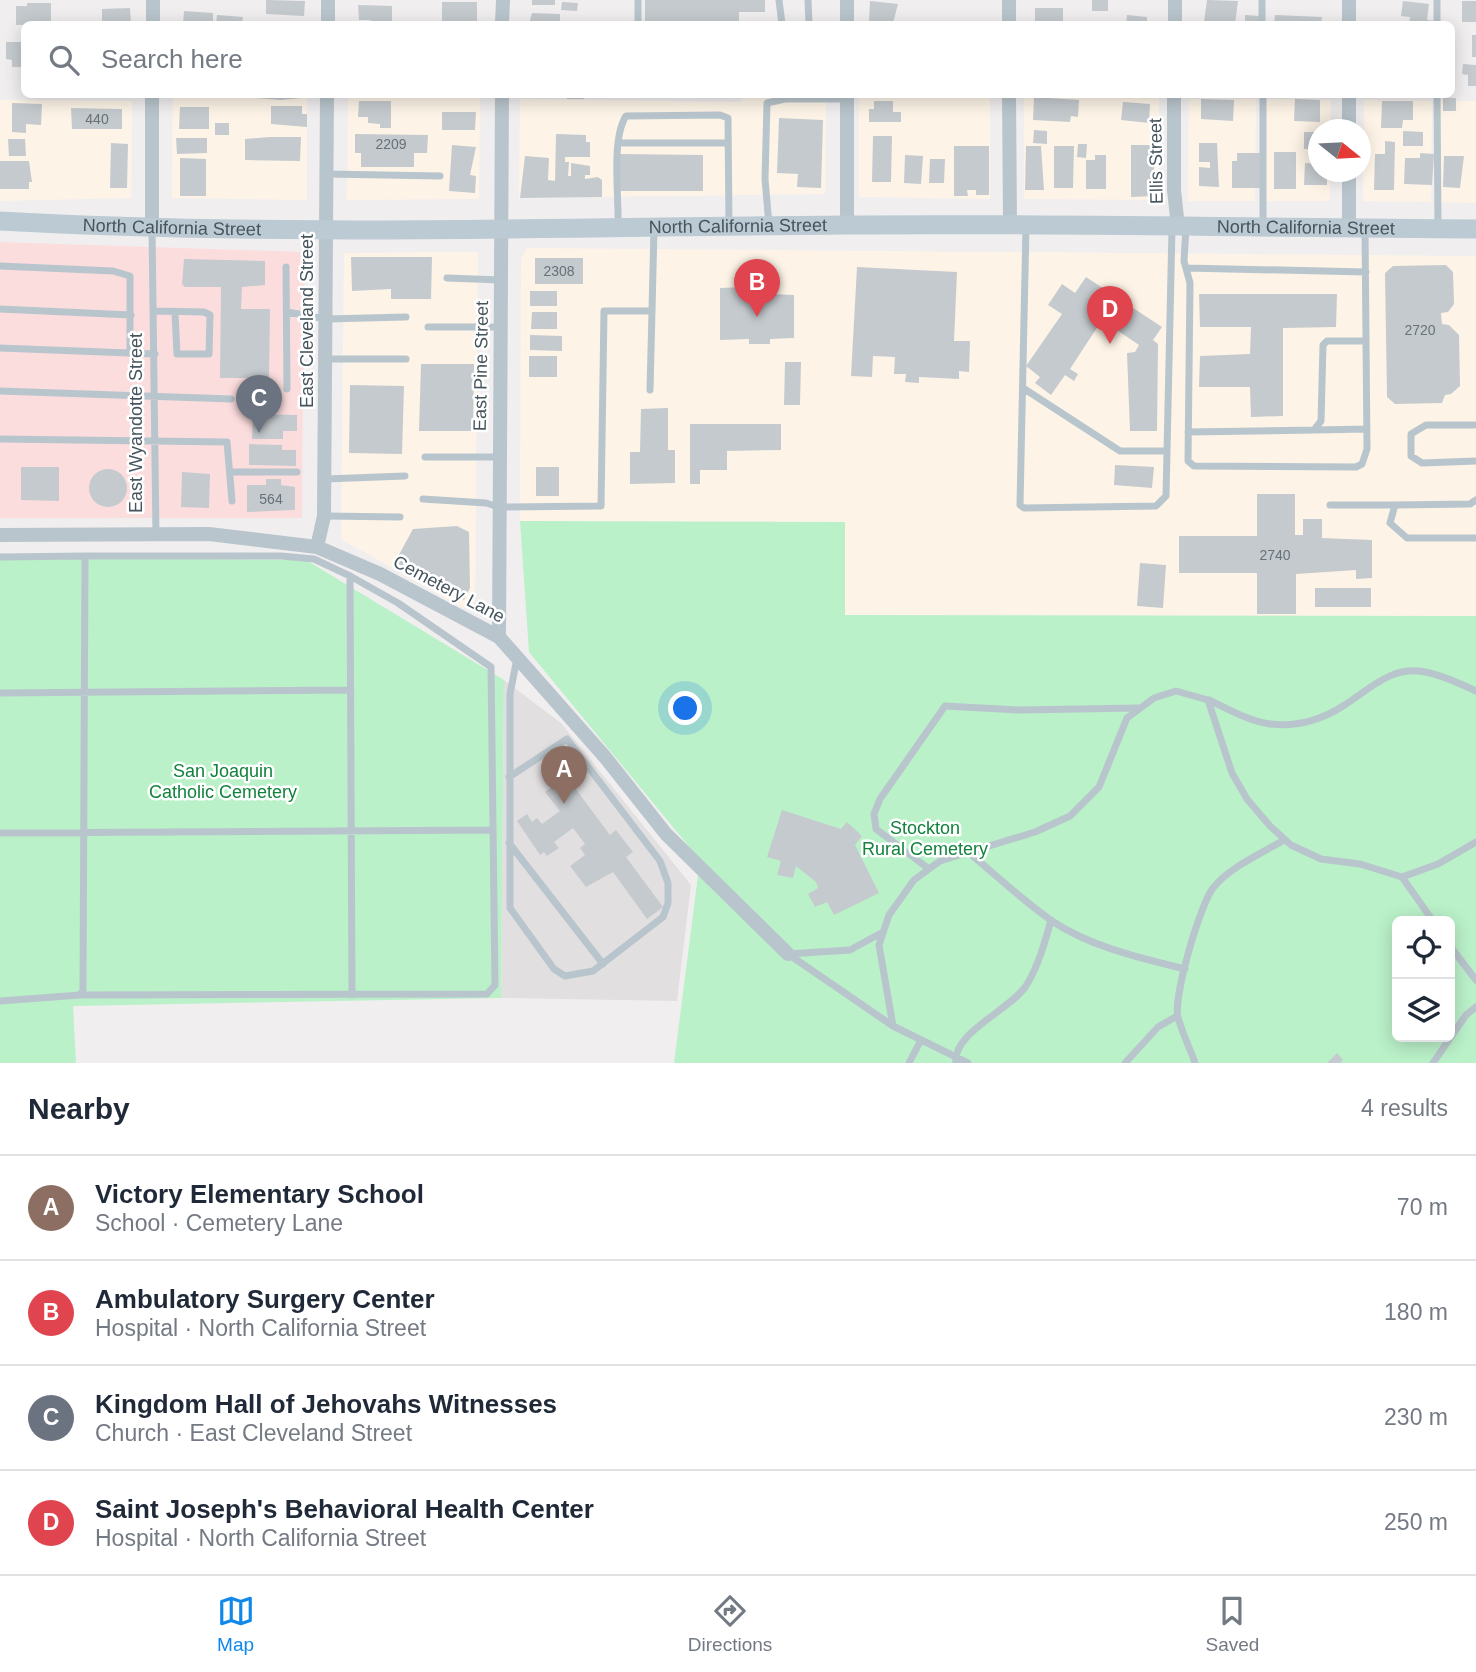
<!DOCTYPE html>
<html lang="en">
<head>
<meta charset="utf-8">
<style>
  :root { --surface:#fff; --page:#f6f6f7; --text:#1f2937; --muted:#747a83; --line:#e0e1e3; --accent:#1088ea }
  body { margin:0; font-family:Arial,sans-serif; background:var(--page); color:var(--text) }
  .controls { position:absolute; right:21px; bottom:21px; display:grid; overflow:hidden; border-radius:10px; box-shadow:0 4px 18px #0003 }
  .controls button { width:63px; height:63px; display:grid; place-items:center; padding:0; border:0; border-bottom:2px solid var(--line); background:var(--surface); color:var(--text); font:35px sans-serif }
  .compass { position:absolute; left:1308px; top:119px; width:63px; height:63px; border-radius:50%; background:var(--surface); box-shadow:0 4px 18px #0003; rotate:108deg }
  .you { position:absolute; left:686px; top:709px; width:24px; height:24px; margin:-18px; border:5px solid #fff; border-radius:50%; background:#1a73e8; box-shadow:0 0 0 10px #1a73e833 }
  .badge { display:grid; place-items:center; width:46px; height:46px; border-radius:50%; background:var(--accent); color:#fff; font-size:23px; font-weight:700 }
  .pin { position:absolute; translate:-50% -58px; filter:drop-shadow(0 2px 4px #0008) }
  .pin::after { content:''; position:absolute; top:37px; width:24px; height:21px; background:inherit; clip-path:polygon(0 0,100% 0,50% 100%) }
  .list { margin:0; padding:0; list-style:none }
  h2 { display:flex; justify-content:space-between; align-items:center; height:91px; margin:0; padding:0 28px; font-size:30px }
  h2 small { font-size:23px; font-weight:400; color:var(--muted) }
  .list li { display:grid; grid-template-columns:46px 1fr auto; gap:21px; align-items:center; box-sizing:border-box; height:105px; padding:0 28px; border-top:2px solid var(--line) }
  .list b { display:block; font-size:26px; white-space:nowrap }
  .list p { margin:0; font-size:23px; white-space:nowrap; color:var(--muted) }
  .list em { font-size:23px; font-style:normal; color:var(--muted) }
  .icon { flex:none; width:38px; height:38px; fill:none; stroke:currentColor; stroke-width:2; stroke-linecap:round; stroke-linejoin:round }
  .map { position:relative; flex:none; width:1476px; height:1063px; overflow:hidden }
  .search { position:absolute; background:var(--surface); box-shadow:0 4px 18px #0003; left:21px; right:21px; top:21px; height:77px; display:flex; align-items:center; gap:18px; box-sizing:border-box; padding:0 24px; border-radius:10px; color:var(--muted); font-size:26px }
  .sheet { height:511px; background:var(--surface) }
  nav { display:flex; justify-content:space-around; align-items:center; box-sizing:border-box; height:98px; border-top:2px solid var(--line); background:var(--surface); font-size:19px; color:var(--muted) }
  nav a { display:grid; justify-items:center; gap:4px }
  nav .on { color:var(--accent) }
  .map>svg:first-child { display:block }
</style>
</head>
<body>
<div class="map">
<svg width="1476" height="1063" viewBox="0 0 1476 1063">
  <rect width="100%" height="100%" fill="#f1eeef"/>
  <path fill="#fdf4e7" d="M742,95H826L825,194L519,198L520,99L741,102Z
    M859,96L990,97V199L859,197Z
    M173,97L307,98V200L172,198Z
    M1024,97L1159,98L1158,200L1024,199Z
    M348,98H480L479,199L347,200Z
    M1189,99H1256L1255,201H1188Z
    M1263,99L1331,100L1330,129L1318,130V172H1330V201H1263Z
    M0,100L132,101L131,198L0,201Z
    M1364,100L1432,101L1431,202L1363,201Z
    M1439,101H1476V203L1438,202Z
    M527,248L1476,256V616L844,615V522L520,521L521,259Z
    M478,252L475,601L463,608L341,539L344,253Z"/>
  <path fill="#e2dfe1" d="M504,680L561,723L691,885L677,1001L501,998Z"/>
  <path fill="#fcddde" d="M0,242L304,252L302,518H0Z"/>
  <path fill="#baf1c9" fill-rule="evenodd" d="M520,521L845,522V615L1476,616V1063H674L700,860L529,652ZM1397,921H1450V1037H1397Z
    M0,557L306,560L504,680L501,998L73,1006L76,1063H0Z"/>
  <path fill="#c5cace" d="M266,0L305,1L304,16L266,14Z
    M532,0H555V5H532Z
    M645,0H765V12H739V24L659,22V24H645Z
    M1092,0H1108V11H1092Z
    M1207,0L1238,1L1235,24L1204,22Z
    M870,1L898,4L893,23L869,21Z
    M1403,1L1429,4L1427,20L1436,21L1435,24H1409L1410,17L1401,16Z
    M1462,1H1476V22H1462Z
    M442,2H477V23H442Z
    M562,2L578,3L577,11L561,10Z
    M27,3H51V24L16,25V6H27Z
    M358,5L392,6V24H371V20H359Z
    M130,8L131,24H102V9Z
    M1035,8H1063V22H1035Z
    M184,11L213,13V24H183Z
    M532,13L560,14V24H529Z
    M217,15L243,17L242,24H216Z
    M1127,15L1147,17V24H1126Z
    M1245,15L1259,16V24H1245Z
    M1275,15L1322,17L1321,24H1274Z
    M1472,35H1476V57H1472Z
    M6,42H24V67H12V60L6,59Z
    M1463,64L1476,65V86H1468V75L1462,74Z
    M256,94H301V98L281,100L256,98Z
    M567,94H584V99H567Z
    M1034,97L1079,100L1078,117L1071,116L1070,122L1033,120Z
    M1443,98H1456V111H1443Z
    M1201,99L1234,100L1233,121L1201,119Z
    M1295,99L1320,100V122L1294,121Z
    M359,101H391V128H380V124L368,123V117H358Z
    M874,101H893V112H901V122H869V109H874Z
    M1382,101H1413V120H1403L1402,128H1381Z
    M1123,102L1150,104L1149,123L1121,120Z
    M12,103L42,104L41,125L26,124V133L12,132Z
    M271,106H302V114H307V127L271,124Z
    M180,107H209V129H179Z
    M71,108L122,109V129H72Z
    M442,112H476L475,130H442Z
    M779,118L823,120L821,188L797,187L798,174L777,173Z
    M215,123H229V135H215Z
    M1034,130L1047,131V144L1033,143Z
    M1403,131L1423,132V146H1403Z
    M1304,132H1318V149H1304Z
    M355,134L428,135L427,153H414V167H361V153H355Z
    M556,134L586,135V142H590V157H565V162H569L568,176H571V163L590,166V175H585V179L598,177L602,180V197L520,198L525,156L549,158L548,180L555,181Z
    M873,136H892L891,182H872Z
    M270,137H301L300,161L245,160V139Z
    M176,138H207V153L177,154Z
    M8,139H25L26,156H9Z
    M1385,141L1395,142L1394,190H1374L1375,154H1385Z
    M111,143L128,144L127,188H110Z
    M1199,143H1217L1219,187L1199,186V167L1210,168V162H1199Z
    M1078,144H1087L1086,158L1077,157Z
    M452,145L476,147L470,175L476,176L475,193L449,191Z
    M1131,145H1154V196L1131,197Z
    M954,146H989V195H976V190H967L968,196H954Z
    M1026,146H1041L1044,190H1025Z
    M1054,146H1074L1073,188H1054Z
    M1274,152H1296V189H1274Z
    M1237,153H1260V188H1232V161H1237Z
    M1420,153L1434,154L1432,185L1404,184L1405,158H1420Z
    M620,154L703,155V191H619Z
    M905,155L923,156L921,184L904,183Z
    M1095,155H1106V189H1086V160H1095Z
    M1444,156H1464L1460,188L1443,187Z
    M180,158L206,159V196H180Z
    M930,159H945L944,183H929Z
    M0,161H29L32,182H29V189H0Z
    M1305,163L1318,164V172H1327V185H1304Z
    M351,257H432L431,299H391V289L352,291Z
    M535,258H583V284H535Z
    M184,259L265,261V285L242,287L241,309H270L269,378H220L221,287H185L182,284Z
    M1446,265L1453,272L1454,304L1448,312L1441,313L1442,324L1449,325L1459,335L1460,386L1451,394L1445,395L1442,403L1395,404L1387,397L1385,273L1393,266Z
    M857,267L957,272L954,341H970L969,372L959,371V379L919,377V383L905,382L906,374H894L895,357L873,356L872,377L851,376Z
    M1086,277L1162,327L1153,340L1158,344L1157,431H1130L1127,353L1135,352L1139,345L1102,320L1070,369L1078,374L1074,381L1065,375L1051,395L1035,383L1040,377L1026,366L1062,314L1048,305L1062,284L1075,293Z
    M742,280H753V293L794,295V338L770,339V344H749V339L720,340V288L742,287Z
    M530,291H557V306H530Z
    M1199,294H1337L1336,327L1283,328V416L1251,417L1250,387H1199L1200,356L1250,354L1251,327H1200Z
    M532,312H557V329H531Z
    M530,335L562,336V351L530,350Z
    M529,356H557V377H529Z
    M785,362H801L800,405H784Z
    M421,364H474L473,431H419Z
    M350,385L404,386L402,454L349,453Z
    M668,408V450H675V483L630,484V452H640L641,409Z
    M253,414L297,415V431H283V439H252Z
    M690,424H781V450L727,451V470H700V484H690Z
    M249,444L282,445V450H296V466L249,465Z
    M1115,465L1154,467L1152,488L1114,485Z
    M21,467H59V501L21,500Z
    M536,467H559V496H536Z
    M89 488a19 19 0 1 1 38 0a19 19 0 1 1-38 0Z
    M182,472L210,474L209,508L181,507Z
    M266,479H281V485L295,487V510L247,512V485H266Z
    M1257,494H1295V535H1303V519H1322V538L1372,540V578L1356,579V570L1296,574V614H1257V573H1179V536H1257Z
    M457,526L469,532L470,588L464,600L395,562L413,529Z
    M1140,563L1166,565L1163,608L1137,606Z
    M1315,588H1371V607H1315Z
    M572,784L610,835L616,830L633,852L626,857L663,907L647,919L613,872L586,887L570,866L585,855L580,848L585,844L573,828L554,842L559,848L547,856L544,852L540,855L517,821L527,814L532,822L537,818L542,824L560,811L545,792L553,786L559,794Z
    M782,810L841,829L847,822L862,836L855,845L879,893L834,915L827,902L815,907L808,894L818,888L816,882L796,866L793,878L777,875L781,861L767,857Z
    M1337,1053L1343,1060L1340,1063H1327Z"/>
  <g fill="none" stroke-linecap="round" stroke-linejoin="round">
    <path stroke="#b9c5cc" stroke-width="7" d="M779,0L782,24
      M808,0L809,24
      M1262,0V24
      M1437,0V24
      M638,24V0
      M1263,94V227
      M1437,94L1438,227
      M619,143H728
      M327,174L440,176
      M618,225C619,196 611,139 626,116L720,115L728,118L729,226
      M769,225L765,179L767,103L785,99H847
      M1026,226L1020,505L1024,508L1156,506L1166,496L1172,228
      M1186,228L1184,261L1190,283L1188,461L1194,466L1356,467L1362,464L1367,449L1365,230
      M152,229L156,535
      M0,266L113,271L130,276V353
      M286,267L287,389
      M1186,268L1366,272
      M447,278L501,280
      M0,309L131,315
      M155,311L204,312L210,315L209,354H177L175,313
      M287,312L326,319L406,317
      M428,327H500
      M0,348L155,354
      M326,359H406
      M1023,388L1120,451H1167
      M650,390L652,311
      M0,391L231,399
      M1476,425H1426L1411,434V456L1422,463L1476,461
      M1315,430L1367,429
      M1188,432L1314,430L1321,421L1323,345L1327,341H1366
      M0,439L227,442L232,501
      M425,457H499
      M230,472H297
      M325,479L405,476
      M423,499L486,503L499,507L601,506L604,311H652L654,228
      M1476,500L1470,504L1395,505L1390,523L1407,538H1476
      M1330,505H1395
      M324,516L400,517
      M0,557L85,556L83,990L80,995L0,1001
      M350,576L352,995
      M0,693L351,690
      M1209,700C1228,709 1248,721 1270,724C1295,727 1321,720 1343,706C1369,690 1391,665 1425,672C1443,675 1460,684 1476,691
      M509,777L567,739L660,861L668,883V903L663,917L593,971L565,976L554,969L510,908V694L517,658
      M0,833L492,830
      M509,843L603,964
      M968,852C996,875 1023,901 1052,921C1091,947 1140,958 1185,969
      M929,869L876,829L874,814L880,799L945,706L1020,710L1138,708
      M1402,877L1438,864L1476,842
      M1450,946L1476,980
      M788,954L893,1026L968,1063
      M788,954L850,950L883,932
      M80,995L487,994L495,985L491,667L398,603L350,576L314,559L281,556H85
      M893,1026L879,945L889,915L914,880L940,861L1035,832L1070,816L1099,787L1127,718L1154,698L1176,691L1208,700L1232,773L1247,799L1270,826L1291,845L1321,859L1360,864L1402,877L1433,921
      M909,1063L921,1040
      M956,1063C952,1033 1010,1010 1026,986C1038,967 1045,942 1051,920
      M1125,1063L1158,1027L1177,1016
      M1195,1063C1190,1048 1182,1033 1178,1017C1173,997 1200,905 1213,888C1230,867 1262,853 1284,840
      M1433,1063L1466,1015L1476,1007"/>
    <path stroke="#b9c5cc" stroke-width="14" d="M1009,0V24
      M1349,0V24
      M153,24V0
      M328,24V0
      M502,24L503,0
      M847,24V0
      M1175,24V0
      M1009,94L1010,225
      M1174,94V190L1178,227
      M1349,94V130
      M1349,172V229
      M847,225V94
      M152,229V94
      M0,535L209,534L317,547L380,574L499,637L605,757L666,834L788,954
      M317,547L324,516L327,94
      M499,637L502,94"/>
    <path stroke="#bbcad3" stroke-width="19" id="s1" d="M0,221C282,237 564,227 845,225C1056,223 1266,228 1476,229"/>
  </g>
  <g text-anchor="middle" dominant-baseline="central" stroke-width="5" stroke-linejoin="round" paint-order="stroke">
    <g font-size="14" fill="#667279">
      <text x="97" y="119">440</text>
      <text x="391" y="144">2209</text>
      <text x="559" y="271">2308</text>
      <text x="1420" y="330">2720</text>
      <text x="271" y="499">564</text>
      <text x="1275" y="555">2740</text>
    </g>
    <g font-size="18" fill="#46555d" stroke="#fff">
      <text transform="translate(1156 161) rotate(-91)">Ellis Street</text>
      <text stroke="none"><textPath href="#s1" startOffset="738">North California Street</textPath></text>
      <text stroke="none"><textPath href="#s1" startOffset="172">North California Street</textPath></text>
      <text stroke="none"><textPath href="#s1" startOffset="1306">North California Street</textPath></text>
      <text transform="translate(307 321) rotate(-90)">East Cleveland Street</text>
      <text transform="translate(481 366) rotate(-89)">East Pine Street</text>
      <text transform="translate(136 423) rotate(-90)">East Wyandotte Street</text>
      <text transform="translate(449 589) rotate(28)">Cemetery Lane</text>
    </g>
    <g font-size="18" fill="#12823d" stroke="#fff">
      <text x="223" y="771">San Joaquin<tspan x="223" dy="21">Catholic Cemetery</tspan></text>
      <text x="925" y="828">Stockton<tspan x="925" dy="21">Rural Cemetery</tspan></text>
    </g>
  </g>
</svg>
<div class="controls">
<button><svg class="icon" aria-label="locate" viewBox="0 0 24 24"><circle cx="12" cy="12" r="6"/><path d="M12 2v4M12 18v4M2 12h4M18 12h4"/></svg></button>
<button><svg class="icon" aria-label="layers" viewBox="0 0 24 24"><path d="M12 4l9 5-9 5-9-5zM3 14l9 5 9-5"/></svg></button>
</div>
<svg class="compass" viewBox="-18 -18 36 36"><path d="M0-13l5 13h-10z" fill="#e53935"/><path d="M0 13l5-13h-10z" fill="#747a83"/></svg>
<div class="you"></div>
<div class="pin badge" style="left:564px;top:804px;background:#8d6e63">A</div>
<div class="pin badge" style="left:757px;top:317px;background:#e0444e">B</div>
<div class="pin badge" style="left:259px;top:433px;background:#6b7280">C</div>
<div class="pin badge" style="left:1110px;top:344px;background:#e0444e">D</div>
<div class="search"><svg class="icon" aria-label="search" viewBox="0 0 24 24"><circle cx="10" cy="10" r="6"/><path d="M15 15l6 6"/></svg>Search here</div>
</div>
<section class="sheet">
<h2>Nearby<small>4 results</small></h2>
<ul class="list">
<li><span class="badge" style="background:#8d6e63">A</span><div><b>Victory Elementary School</b><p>School · Cemetery Lane</p></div><em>70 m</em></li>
<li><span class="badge" style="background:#e0444e">B</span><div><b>Ambulatory Surgery Center</b><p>Hospital · North California Street</p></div><em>180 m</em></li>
<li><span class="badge" style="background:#6b7280">C</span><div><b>Kingdom Hall of Jehovahs Witnesses</b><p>Church · East Cleveland Street</p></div><em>230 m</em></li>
<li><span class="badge" style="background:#e0444e">D</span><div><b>Saint Joseph's Behavioral Health Center</b><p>Hospital · North California Street</p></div><em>250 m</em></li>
</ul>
</section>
<nav>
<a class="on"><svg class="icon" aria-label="map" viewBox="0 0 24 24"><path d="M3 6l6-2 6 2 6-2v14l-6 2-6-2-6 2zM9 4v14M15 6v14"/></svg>Map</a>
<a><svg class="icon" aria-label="directions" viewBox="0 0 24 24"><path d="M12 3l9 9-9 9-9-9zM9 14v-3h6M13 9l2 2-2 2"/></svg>Directions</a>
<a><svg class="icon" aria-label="saved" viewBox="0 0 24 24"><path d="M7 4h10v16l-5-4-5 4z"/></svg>Saved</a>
</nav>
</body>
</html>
